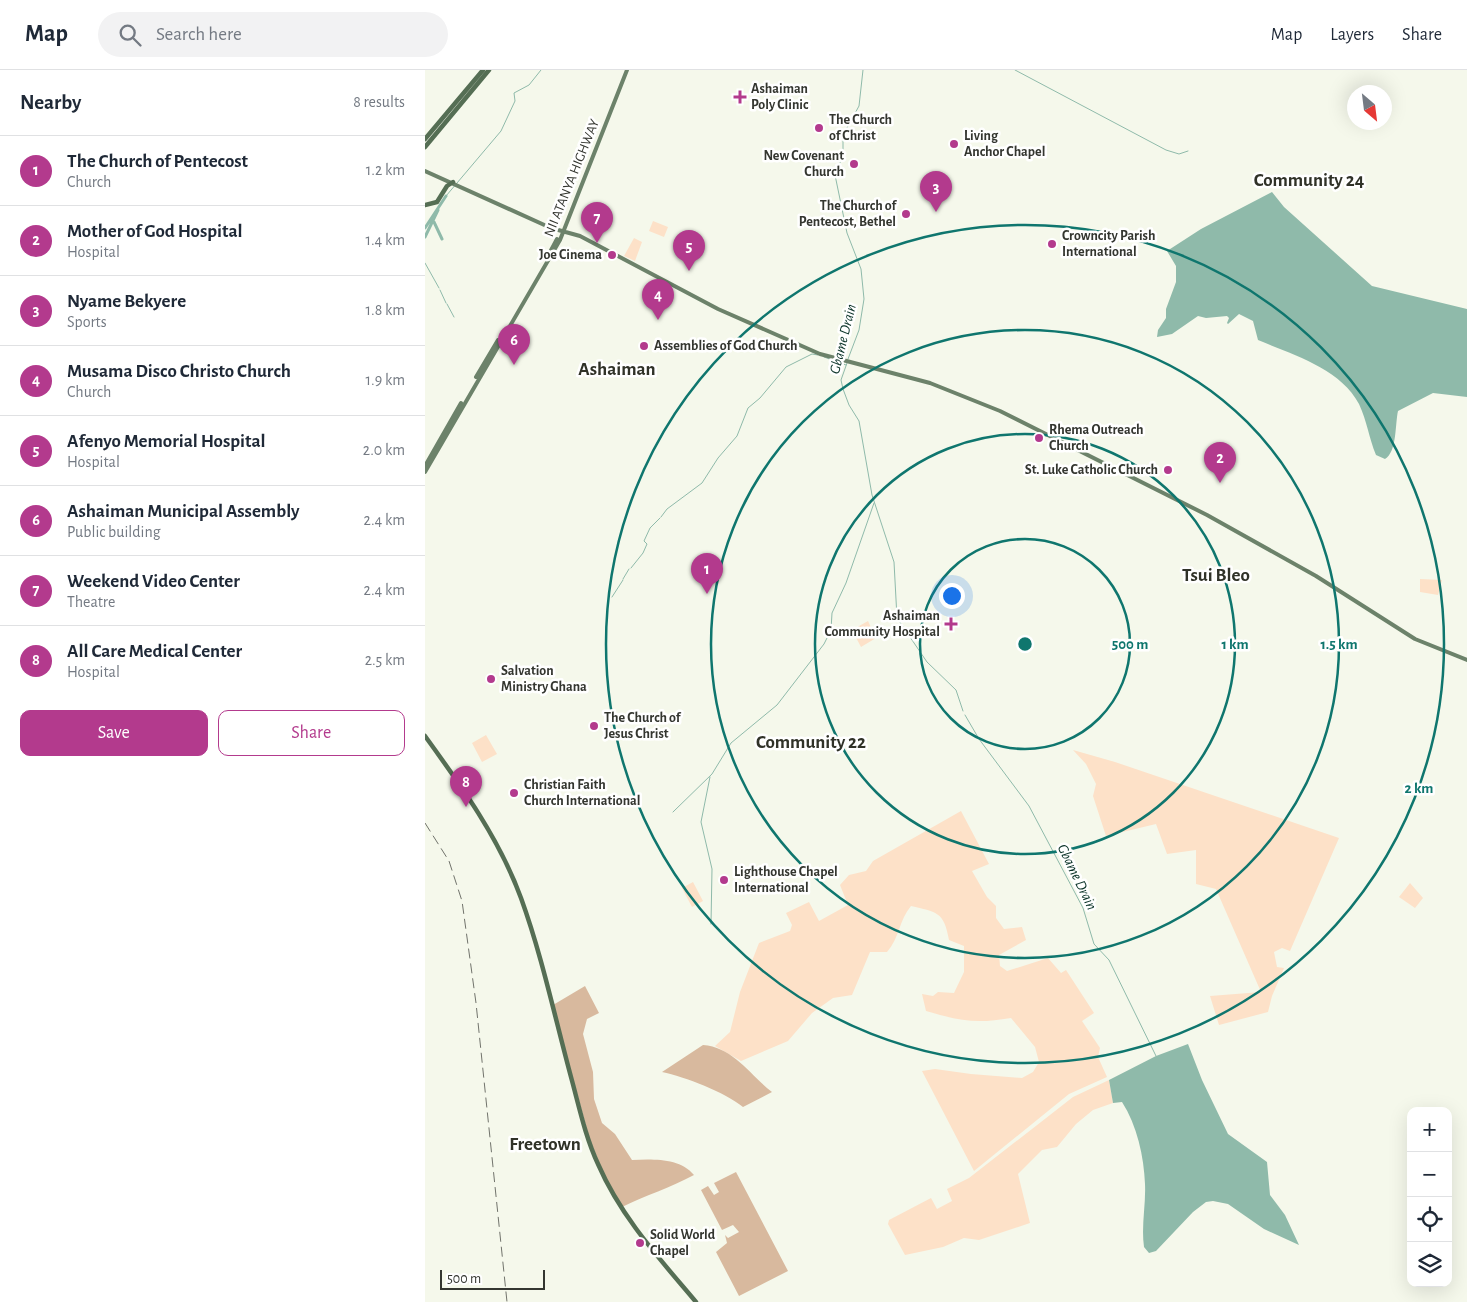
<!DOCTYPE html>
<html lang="en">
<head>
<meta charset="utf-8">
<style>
  :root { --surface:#fff; --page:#f2f2f3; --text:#1f2937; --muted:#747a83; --line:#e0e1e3; --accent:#b33a8d }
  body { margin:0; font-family:"Alegreya Sans",sans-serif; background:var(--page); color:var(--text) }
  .controls { position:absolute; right:15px; bottom:15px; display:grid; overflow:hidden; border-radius:10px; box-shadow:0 5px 20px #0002 }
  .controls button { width:45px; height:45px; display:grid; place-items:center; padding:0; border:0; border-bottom:1px solid var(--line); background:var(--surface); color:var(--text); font:25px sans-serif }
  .compass { position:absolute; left:922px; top:15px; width:45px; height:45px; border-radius:50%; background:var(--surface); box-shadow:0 5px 20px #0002; rotate:152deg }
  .scale { position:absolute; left:15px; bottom:12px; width:105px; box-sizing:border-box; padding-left:5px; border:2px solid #343630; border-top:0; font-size:14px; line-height:18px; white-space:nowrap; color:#343630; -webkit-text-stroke:4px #fff; paint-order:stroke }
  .you { position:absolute; left:526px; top:525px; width:18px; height:18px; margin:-12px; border:4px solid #fff; border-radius:50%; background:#1a73e8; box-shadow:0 0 0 8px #1a73e833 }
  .badge { display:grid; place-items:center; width:32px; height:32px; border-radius:50%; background:var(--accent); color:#fff; font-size:16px; font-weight:700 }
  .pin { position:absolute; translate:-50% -41px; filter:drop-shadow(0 1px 2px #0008) }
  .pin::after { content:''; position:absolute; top:26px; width:18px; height:15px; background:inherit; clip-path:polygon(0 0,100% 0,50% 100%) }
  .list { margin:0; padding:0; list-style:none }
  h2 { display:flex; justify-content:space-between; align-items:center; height:65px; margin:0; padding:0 20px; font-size:21px }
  h2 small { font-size:16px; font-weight:400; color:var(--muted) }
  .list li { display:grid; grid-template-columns:32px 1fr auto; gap:15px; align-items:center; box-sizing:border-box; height:70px; padding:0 20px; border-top:1px solid var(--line) }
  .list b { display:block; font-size:19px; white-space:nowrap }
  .list p { margin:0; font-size:16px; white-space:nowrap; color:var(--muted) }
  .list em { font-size:16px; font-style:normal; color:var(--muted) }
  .actions { display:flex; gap:10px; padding:15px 20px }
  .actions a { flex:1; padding:11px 0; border:1px solid var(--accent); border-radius:10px; text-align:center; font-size:18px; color:var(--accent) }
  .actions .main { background:var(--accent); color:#fff }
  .icon { flex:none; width:28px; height:28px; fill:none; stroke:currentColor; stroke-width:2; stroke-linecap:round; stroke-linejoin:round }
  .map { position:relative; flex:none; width:1042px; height:1232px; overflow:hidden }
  header { display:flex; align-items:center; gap:30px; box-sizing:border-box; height:70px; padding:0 25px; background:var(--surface); border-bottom:1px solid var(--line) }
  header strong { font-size:24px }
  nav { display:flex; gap:28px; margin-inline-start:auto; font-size:18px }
  .search { width:350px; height:45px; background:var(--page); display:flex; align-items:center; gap:12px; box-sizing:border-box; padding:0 18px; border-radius:28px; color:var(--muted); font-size:19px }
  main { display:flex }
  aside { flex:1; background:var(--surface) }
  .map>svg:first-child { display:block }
</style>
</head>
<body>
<header>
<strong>Map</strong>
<div class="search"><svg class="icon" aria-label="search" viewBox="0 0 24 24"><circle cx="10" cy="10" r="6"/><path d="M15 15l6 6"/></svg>Search here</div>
<nav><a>Map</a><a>Layers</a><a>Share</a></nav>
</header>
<main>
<aside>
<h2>Nearby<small>8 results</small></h2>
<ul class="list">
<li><span class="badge">1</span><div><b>The Church of Pentecost</b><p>Church</p></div><em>1.2 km</em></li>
<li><span class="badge">2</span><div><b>Mother of God Hospital</b><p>Hospital</p></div><em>1.4 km</em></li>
<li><span class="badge">3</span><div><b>Nyame Bekyere</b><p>Sports</p></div><em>1.8 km</em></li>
<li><span class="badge">4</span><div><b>Musama Disco Christo Church</b><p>Church</p></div><em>1.9 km</em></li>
<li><span class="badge">5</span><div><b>Afenyo Memorial Hospital</b><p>Hospital</p></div><em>2.0 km</em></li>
<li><span class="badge">6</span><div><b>Ashaiman Municipal Assembly</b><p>Public building</p></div><em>2.4 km</em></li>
<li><span class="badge">7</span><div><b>Weekend Video Center</b><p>Theatre</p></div><em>2.4 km</em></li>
<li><span class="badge">8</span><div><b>All Care Medical Center</b><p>Hospital</p></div><em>2.5 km</em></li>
</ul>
<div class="actions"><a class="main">Save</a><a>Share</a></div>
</aside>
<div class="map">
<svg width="1042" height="1232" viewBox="0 0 1042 1232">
  <rect width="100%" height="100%" fill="#f5f8eb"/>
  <path fill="#fde1c8" d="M228,151L243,157L239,167L224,161Z
    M209,168L217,172L210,191L199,186Z
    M995,509L1017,510L1013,525L995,522Z
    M443,551L451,568L436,577L427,560Z
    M61,665L72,684L57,692L47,673Z
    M648,680L690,692L914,768L865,881L857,878L849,882L852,897L859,898L847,926L843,942L794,955L785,926L836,922L791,819L771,814V780L742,784L731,754L681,766L668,726L671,714L661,694Z
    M536,741L564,794L547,801L562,827L571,836V848L579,859L597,857L601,870L574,885L575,896L582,901L623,888L636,903L641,900L669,943L657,951L675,978L673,987L682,1007L644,1024L549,1101L497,1001L510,999L546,1004L597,1008L608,1002L614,992L610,977L586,948C551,954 535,951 501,941L497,924L508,926L513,922L529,923L539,902V876L524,870C519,841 511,842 486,836C474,850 474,869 462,882H445L427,925L408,928L387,943L363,971L316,991L290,976L305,962L315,922L334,873L365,861L367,855L361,843L384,832L394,851L423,835L415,815L424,805L441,801L448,791Z
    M268,812L278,831L267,837L257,818Z
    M985,813L998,828L990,838L974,827Z
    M684,1010L688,1033L668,1040L651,1054L632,1077L617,1080L593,1104L605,1153L554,1170L539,1168L518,1177L480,1185L463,1154L464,1150L506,1128L512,1139L527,1131L522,1119L544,1108L648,1027Z"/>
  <path fill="#d8b99e" d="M160,916L174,943L162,949L158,964L168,1002L169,1029L177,1053L190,1064L207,1090C228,1089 255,1088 269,1105C245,1118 221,1125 197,1137L177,1100L164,1067L128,935Z
    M278,975C308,977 325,1005 347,1022L318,1037C300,1022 260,1007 237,1002Z
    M311,1102L363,1201L314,1226L291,1182L302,1173L300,1165L303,1168L314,1162L308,1155L297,1160L276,1120L283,1116L289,1125L294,1122L289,1113Z"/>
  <path fill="#8fbaaa" d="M847,122L859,137L947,216L1042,239V327L1008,323L973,341C970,354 972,382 960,389L951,385C944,368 942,351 934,334C915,298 868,285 833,270L828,251L814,244L803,254L802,253L804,248L802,246L781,248L773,246L747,264L732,267L733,260L741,248V239L751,212V196L742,181L776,159Z
    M763,974L777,1010L803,1064L842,1092L845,1125L860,1145L874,1175L839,1159L803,1134L788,1131L781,1132L768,1142L731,1181L724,1183L719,1177C716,1156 721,1135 720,1114C719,1087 712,1055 697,1032L688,1033L684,1010L731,986Z"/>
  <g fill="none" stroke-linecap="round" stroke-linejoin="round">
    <path stroke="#8fbaaa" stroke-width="1" d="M590,0L741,80L754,84L763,81
      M21,126L76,61L90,31L89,23L104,15L116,0
      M0,193L14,218
      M15,220L21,233
      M22,234L29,247
      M399,287L421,295
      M423,289L434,260L439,229L436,199L422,163L410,105L418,85V65L434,36L438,0
      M422,293L416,310L418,319L424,335L434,351L447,425L469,492L472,548L502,592L531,620L538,641
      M236,447L242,439L277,413L293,388L312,366L323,338L335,328L361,297L387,284L393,285
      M206,498L218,483L222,474L219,471L225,458L235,448
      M198,509L204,499
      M187,527L198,510
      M540,645L554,669L604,736L658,838L669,874L684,890L731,986
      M285,707L276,752L287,799L286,854
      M248,742L287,704L306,673L352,635L399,574L406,560L407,543L421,513L449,433"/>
    <path stroke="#8fbaaa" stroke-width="3" d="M9,152L17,169
      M0,158L21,126
      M0,167L13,140"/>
    <path stroke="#6c826a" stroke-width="4" d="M0,101L126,158L155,166L293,239L395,284L505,313L575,341L782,445L891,506L990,569L1042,590
      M124,184L132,169
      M51,307L73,270
      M0,396L36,333
      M0,402L135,170L202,0"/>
    <path stroke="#556e54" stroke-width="4.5" d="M0,69L58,0
      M0,77L64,0
      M0,135L12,132L22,116L28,112
      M0,666C37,717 74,768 96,828C117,886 130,948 146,1007C154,1036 160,1066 173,1094C196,1147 234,1188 271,1232"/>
    <path stroke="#71736b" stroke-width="1" stroke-dasharray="10 5" stroke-linecap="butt" d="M0,753L24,791L37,831L51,933L82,1232"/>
  </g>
  <g fill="none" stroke="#0f766e" stroke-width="2.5">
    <circle cx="600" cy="574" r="105"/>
    <circle cx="600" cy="574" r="210"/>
    <circle cx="600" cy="574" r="314"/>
    <circle cx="600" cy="574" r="419"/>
  </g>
  <g fill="#b33a8d" stroke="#fff" stroke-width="2">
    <path d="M312.5 19.5h5v5h5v5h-5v5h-5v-5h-5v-5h5z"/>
    <circle cx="394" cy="58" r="5"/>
    <circle cx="529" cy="74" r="5"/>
    <circle cx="429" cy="94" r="5"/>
    <circle cx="481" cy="144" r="5"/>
    <circle cx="627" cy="174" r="5"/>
    <circle cx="187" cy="185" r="5"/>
    <circle cx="219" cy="276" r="5"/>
    <circle cx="614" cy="368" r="5"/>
    <circle cx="743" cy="400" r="5"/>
    <path d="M523.5 546.5h5v5h5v5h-5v5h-5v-5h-5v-5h5z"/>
    <circle cx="66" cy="609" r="5"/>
    <circle cx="169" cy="656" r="5"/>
    <circle cx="89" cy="723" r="5"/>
    <circle cx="299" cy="810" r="5"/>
    <circle cx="215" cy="1173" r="5"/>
  </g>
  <g text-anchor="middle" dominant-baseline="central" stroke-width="5" stroke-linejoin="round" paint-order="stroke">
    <g font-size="14" font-weight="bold" fill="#343630" stroke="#fff" text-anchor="start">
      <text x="326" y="19">Ashaiman<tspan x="326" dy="16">Poly Clinic</tspan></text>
      <text x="404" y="50">The Church<tspan x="404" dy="16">of Christ</tspan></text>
      <text x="539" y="66">Living<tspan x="539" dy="16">Anchor Chapel</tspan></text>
      <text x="419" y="86" text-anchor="end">New Covenant<tspan x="419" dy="16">Church</tspan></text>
      <text x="471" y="136" text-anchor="end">The Church of<tspan x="471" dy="16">Pentecost, Bethel</tspan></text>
      <text x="637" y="166">Crowncity Parish<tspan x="637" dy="16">International</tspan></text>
      <text x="177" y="185" text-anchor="end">Joe Cinema</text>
      <text x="229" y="276">Assemblies of God Church</text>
      <text x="624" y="360">Rhema Outreach<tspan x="624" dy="16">Church</tspan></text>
      <text x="733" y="400" text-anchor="end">St. Luke Catholic Church</text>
      <text x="515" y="546" text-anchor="end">Ashaiman<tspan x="515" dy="16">Community Hospital</tspan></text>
      <text x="76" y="601">Salvation<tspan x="76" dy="16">Ministry Ghana</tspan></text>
      <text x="179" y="648">The Church of<tspan x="179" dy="16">Jesus Christ</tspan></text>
      <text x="99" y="715">Christian Faith<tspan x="99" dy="16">Church International</tspan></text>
      <text x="309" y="802">Lighthouse Chapel<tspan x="309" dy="16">International</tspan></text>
      <text x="225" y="1165">Solid World<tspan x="225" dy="16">Chapel</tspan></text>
    </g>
    <g font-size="14" fill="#343630" stroke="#fff">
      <text transform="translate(147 108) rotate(-68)">NII ATANYA HIGHWAY</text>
    </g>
    <g font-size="15" font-style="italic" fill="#083126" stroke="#fff">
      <text transform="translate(418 269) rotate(-76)">Gbame Drain</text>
      <text transform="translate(652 807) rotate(64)">Gbame Drain</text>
    </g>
    <g font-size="19" font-weight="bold" fill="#303228" stroke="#fff">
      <text x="884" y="110">Community 24</text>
      <text x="192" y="299">Ashaiman</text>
      <text x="791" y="505">Tsui Bleo</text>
      <text x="386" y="672">Community 22</text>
      <text x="120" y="1074">Freetown</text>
    </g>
  </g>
  <circle cx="600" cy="574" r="8" fill="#0f766e" stroke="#fff" stroke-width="2.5"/>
  <g font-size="15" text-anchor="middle" font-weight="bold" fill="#0f766e" stroke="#fff" stroke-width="5" stroke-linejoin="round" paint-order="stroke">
    <text x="705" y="579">500 m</text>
    <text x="810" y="579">1 km</text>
    <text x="914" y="579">1.5 km</text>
    <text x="994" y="723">2 km</text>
  </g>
</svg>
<div class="controls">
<button>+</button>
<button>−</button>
<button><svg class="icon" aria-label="locate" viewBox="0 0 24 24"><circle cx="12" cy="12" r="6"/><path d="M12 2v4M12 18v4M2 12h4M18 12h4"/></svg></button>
<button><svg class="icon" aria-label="layers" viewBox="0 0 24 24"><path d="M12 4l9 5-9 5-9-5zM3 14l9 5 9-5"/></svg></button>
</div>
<svg class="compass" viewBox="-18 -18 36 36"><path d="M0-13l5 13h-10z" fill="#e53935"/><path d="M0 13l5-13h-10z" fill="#747a83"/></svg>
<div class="scale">500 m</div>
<div class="you"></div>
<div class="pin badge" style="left:282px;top:524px">1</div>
<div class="pin badge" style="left:795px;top:413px">2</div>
<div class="pin badge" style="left:511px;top:142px">3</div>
<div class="pin badge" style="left:233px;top:250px">4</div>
<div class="pin badge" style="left:264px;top:201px">5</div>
<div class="pin badge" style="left:89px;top:295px">6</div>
<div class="pin badge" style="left:172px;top:173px">7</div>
<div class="pin badge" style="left:41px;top:737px">8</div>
</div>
</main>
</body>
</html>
